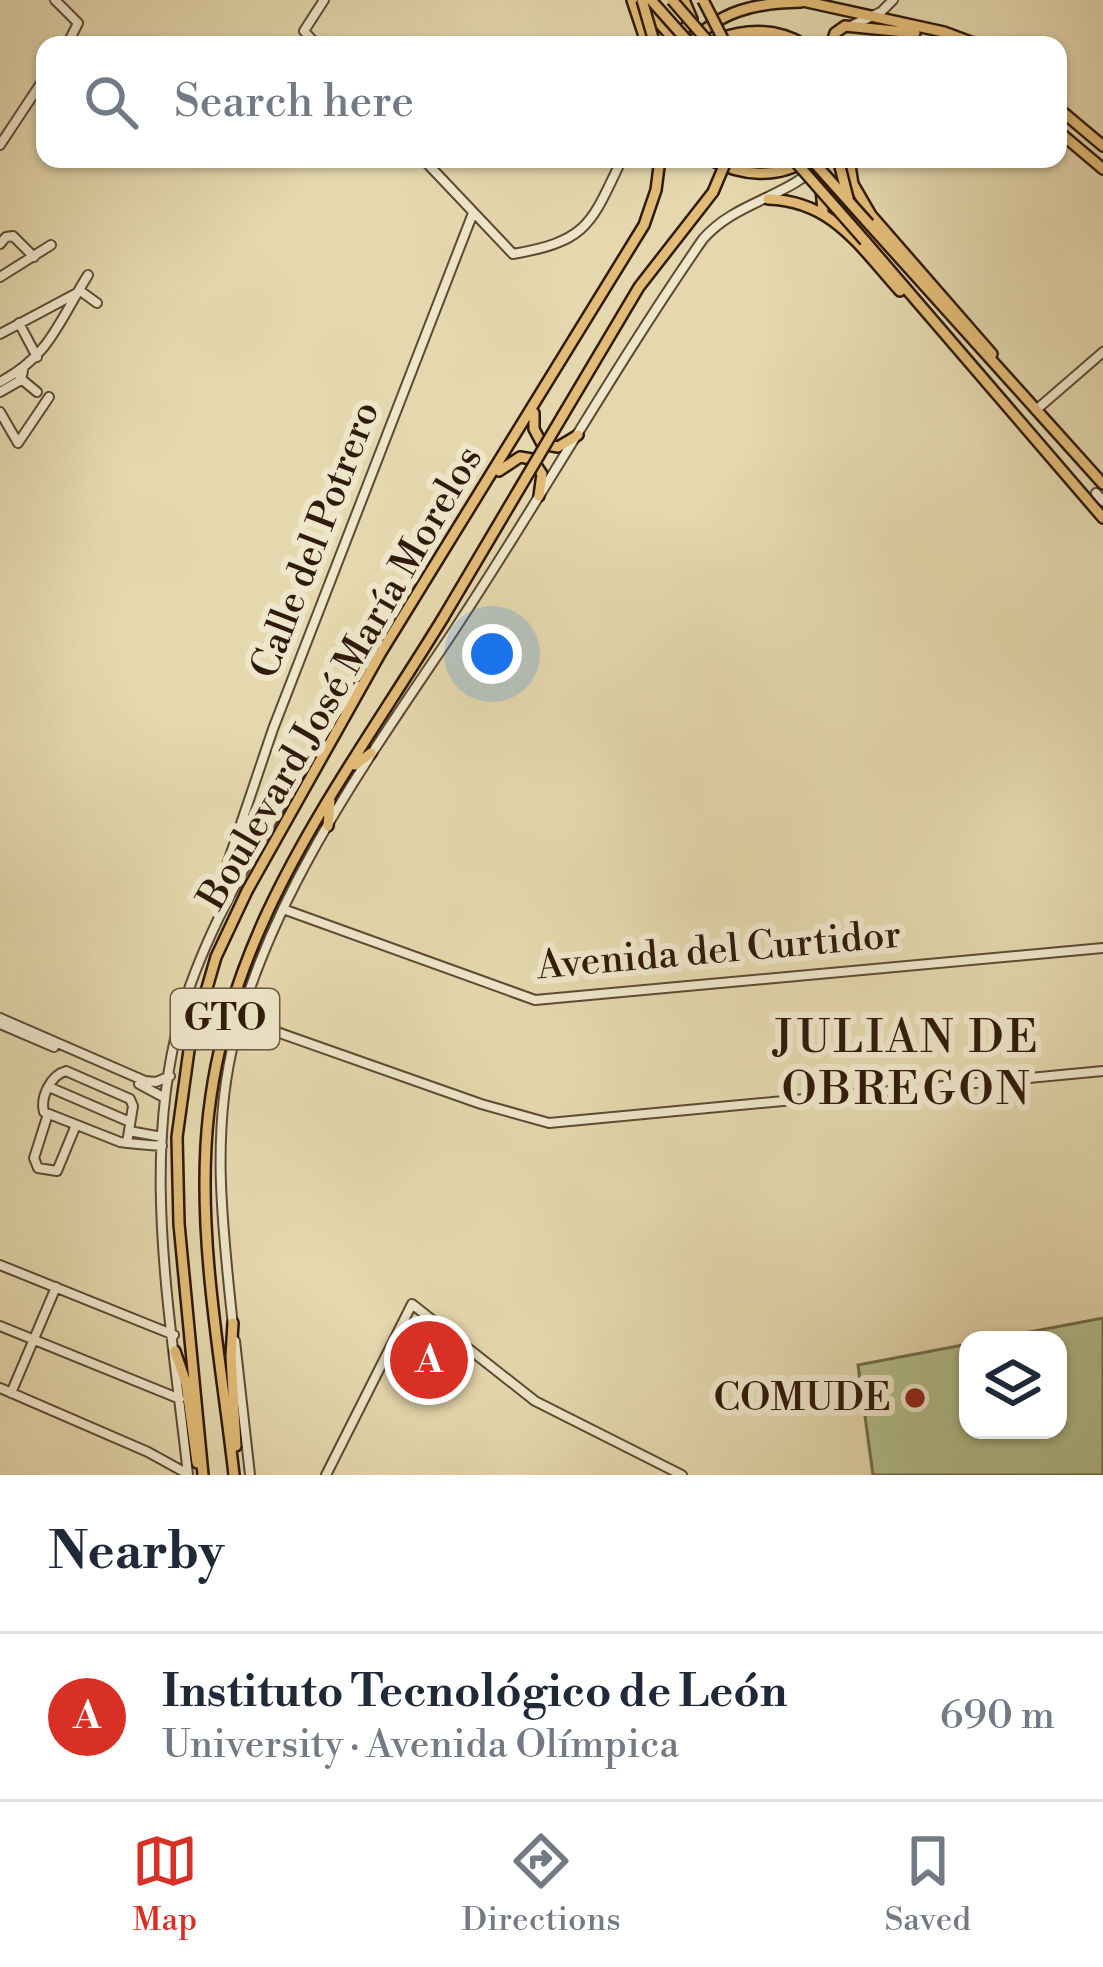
<!DOCTYPE html>
<html lang="en">
<head>
<meta charset="utf-8">
<style>
  :root { --surface:#fff; --page:#f6f6f7; --text:#1f2937; --muted:#747a83; --line:#e0e1e3; --accent:#d93025 }
  body { margin:0; font-family:"Libre Bodoni",serif; background:var(--page); color:var(--text) }
  .controls { position:absolute; right:36px; bottom:36px; display:grid; overflow:hidden; border-radius:24px; box-shadow:0 3px 9px #0004 }
  .controls button { width:108px; height:108px; display:grid; place-items:center; padding:0; border:0; border-bottom:3px solid var(--line); background:var(--surface); color:var(--text); font:60px sans-serif }
  .you { position:absolute; left:492px; top:654px; width:42px; height:42px; margin:-30px; border:9px solid #fff; border-radius:50%; background:#1a73e8; box-shadow:0 0 0 18px #1a73e833 }
  .badge { display:grid; place-items:center; width:78px; height:78px; border-radius:50%; background:var(--accent); color:#fff; font-size:39px; font-weight:700 }
  .pin { position:absolute; translate:-50% -50%; border:6px solid #fff; box-shadow:0 3px 12px #0006 }
  .list { margin:0; padding:0; list-style:none }
  h2 { display:flex; justify-content:space-between; align-items:center; height:156px; margin:0; padding:0 48px; font-size:51px }
  h2 small { font-size:39px; font-weight:400; color:var(--muted) }
  .list li { display:grid; grid-template-columns:78px 1fr auto; gap:36px; align-items:center; box-sizing:border-box; height:168px; padding:0 48px; border-top:3px solid var(--line) }
  .list b { display:block; font-size:45px; white-space:nowrap }
  .list p { margin:0; font-size:39px; white-space:nowrap; color:var(--muted) }
  .list em { font-size:39px; font-style:normal; color:var(--muted) }
  .icon { flex:none; width:66px; height:66px; fill:none; stroke:currentColor; stroke-width:2; stroke-linecap:round; stroke-linejoin:round }
  .map { position:relative; flex:none; width:1103px; height:1475px; overflow:hidden }
  .search { position:absolute; background:var(--surface); box-shadow:0 3px 9px #0004; left:36px; right:36px; top:36px; height:132px; display:flex; align-items:center; gap:30px; box-sizing:border-box; padding:0 42px; border-radius:24px; color:var(--muted); font-size:45px }
  .sheet { height:324px; background:var(--surface) }
  nav { display:flex; justify-content:space-around; align-items:center; box-sizing:border-box; height:168px; border-top:3px solid var(--line); background:var(--surface); font-size:33px; color:var(--muted) }
  nav a { display:grid; justify-items:center; gap:6px }
  nav .on { color:var(--accent) }
  .map>svg:first-child { display:block }
</style>
</head>
<body>
<div class="map">
<svg width="1103" height="1475" viewBox="0 0 1103 1475">
  <rect width="100%" height="100%" fill="#e5d8ae"/>
  <filter id="stains"><feTurbulence type="fractalNoise" baseFrequency=".00167" numOctaves="4"/><feColorMatrix values="0 0 0 0 .2 0 0 0 0 .09 0 0 0 0 .02 0 0 0 .5 -.17"/></filter>
  <radialGradient id="worn" r=".72"><stop offset=".6" stop-color="#630" stop-opacity="0"/><stop offset="1" stop-color="#630" stop-opacity=".3"/></radialGradient>
  <path fill="#b2bf8c" stroke="#716c4c" stroke-width="3" d="M1103,1318V1475H873L858,1365L968,1344V1430H1058V1340H988Z"/>
  <g fill="none" stroke-linecap="round" stroke-linejoin="round">
    <defs>
      <path id="minor" d="M55,0L78,23L67,45
        M853,25L881,12L893,0
        M317,45L304,31L324,0
        M0,145L45,77
        M423,159L513,254C589,241 591,223 622,159
        M0,244L6,237L13,236L34,257
        M0,277L51,245
        M79,290L97,303
        M19,323L37,357
        M0,334L75,294
        M20,378L37,392
        M0,382C50,356 59,321 88,275
        M0,392L21,380L23,371
        M1036,410L1103,352
        M0,412L18,443L49,397
        M1096,493L1103,501
        M231,892L227,865L273,729L473,213
        M283,909L535,1000L1103,948
        M0,1018L145,1081L156,1082L170,1076
        M240,1019L481,1104L549,1123L1103,1071
        M0,1024L54,1047
        M139,1084L165,1098
        M49,1087L130,1122
        M48,1114L34,1158L38,1168L57,1171L76,1125
        M129,1131L162,1137
        M127,1143L133,1106L130,1099L66,1071C51,1075 40,1097 44,1112L120,1142C134,1144 148,1145 162,1146
        M0,1265L174,1335
        M0,1326L180,1399
        M233,1326C223,1230 210,1132 235,1037C274,890 365,763 449,638C536,507 613,369 703,239C737,200 790,198 824,159
        M235,1341L250,1475
        M0,1388L148,1452L186,1473
        M11,1393L56,1287
        M188,1475C171,1315 135,1142 190,986C225,888 285,801 337,712L358,686
        M326,1475L412,1304L535,1401L682,1475"/>
      <path id="major" d="M632,0L647,45
        M798,0L944,32L979,45
        M646,8L669,34L680,35L692,19L684,0
        M718,39C748,28 777,28 805,45
        M689,45C720,10 756,3 801,2
        M831,45L835,33L845,26L915,33
        M1058,108L1103,146
        M1058,131L1103,169
        M709,159C741,176 777,180 809,159
        M849,159L853,184L871,215L992,354
        M768,199C833,201 860,247 900,291
        M823,211L821,188L836,184
        M869,224L1103,484
        M865,241L1103,518
        M534,413V429L542,444L558,447L578,435
        M563,415L639,287L713,192
        M499,471L520,457L532,459L542,474L539,496
        M355,765L371,753
        M328,826L330,801
        M233,1323L231,1356L236,1446
        M175,1351L186,1383L197,1463
        M203,1475L179,1224L177,1137L189,1050L216,957L247,891L380,654L644,225L656,190L660,159
        M234,1475C222,1367 200,1255 206,1146C217,938 339,788 443,618"/>
    </defs>
    <use href="#minor" stroke="#5d4a34" stroke-width="12"/>
    <use href="#major" stroke="#301a0b" stroke-width="14"/>
    <use href="#minor" stroke="#eee6ca" stroke-width="8"/>
    <use href="#major" stroke="#e2bc77" stroke-width="9"/>
    <defs>
      <path id="major-bridge" d="M642,0L655,45
        M651,0L691,45
        M672,0L711,45
        M703,0L726,45
        M793,159L865,241
        M811,159L869,224
        M838,159L848,198
        M713,192L727,159
        M443,618L563,415"/>
    </defs>
    <use href="#major-bridge" stroke="#301a0b" stroke-width="14" stroke-linecap="butt"/>
    <use href="#major-bridge" stroke="#e2bc77" stroke-width="9"/>
  </g>
  <circle fill="#8f2418" stroke="#eee6ca" stroke-width="4.5" cx="915" cy="1398" r="12"/>
  <g text-anchor="middle" dominant-baseline="central" stroke-width="12" stroke-linejoin="round" paint-order="stroke">
    <rect fill="#eee6ca" stroke="#695744" stroke-width="3" x="171" y="989" width="108" height="60" rx="9"/>
    <g font-size="36" font-weight="bold" fill="#301a0b">
      <text x="225" y="1019">GTO</text>
    </g>
    <g font-size="39" fill="#301a0b" stroke="#eee6ca">
      <text transform="translate(316 540) rotate(-69)">Calle del Potrero</text>
      <text transform="translate(341 678) rotate(-60)">Boulevard José María Morelos</text>
      <text transform="translate(719 951) rotate(-5)">Avenida del Curtidor</text>
    </g>
    <g font-size="39" fill="#301a0b" stroke="#eee6ca" text-anchor="end">
      <text x="891" y="1398">COMUDE</text>
    </g>
    <g font-size="45" letter-spacing="3" fill="#301a0b" stroke="#eee6ca">
      <text x="907" y="1038">JULIAN DE<tspan x="907" dy="52">OBREGON</tspan></text>
    </g>
  </g>
  <rect width="100%" height="100%" filter="url(#stains)"/>
  <rect width="100%" height="100%" fill="url(#worn)"/>
</svg>
<div class="controls">
<button><svg class="icon" aria-label="layers" viewBox="0 0 24 24"><path d="M12 4l9 5-9 5-9-5zM3 14l9 5 9-5"/></svg></button>
</div>
<div class="you"></div>
<div class="pin badge" style="left:429px;top:1360px">A</div>
<div class="search"><svg class="icon" aria-label="search" viewBox="0 0 24 24"><circle cx="10" cy="10" r="6"/><path d="M15 15l6 6"/></svg>Search here</div>
</div>
<section class="sheet">
<h2>Nearby<small></small></h2>
<ul class="list">
<li><span class="badge">A</span><div><b>Instituto Tecnológico de León</b><p>University · Avenida Olímpica</p></div><em>690 m</em></li>
</ul>
</section>
<nav>
<a class="on"><svg class="icon" aria-label="map" viewBox="0 0 24 24"><path d="M3 6l6-2 6 2 6-2v14l-6 2-6-2-6 2zM9 4v14M15 6v14"/></svg>Map</a>
<a><svg class="icon" aria-label="directions" viewBox="0 0 24 24"><path d="M12 3l9 9-9 9-9-9zM9 14v-3h6M13 9l2 2-2 2"/></svg>Directions</a>
<a><svg class="icon" aria-label="saved" viewBox="0 0 24 24"><path d="M7 4h10v16l-5-4-5 4z"/></svg>Saved</a>
</nav>
</body>
</html>
